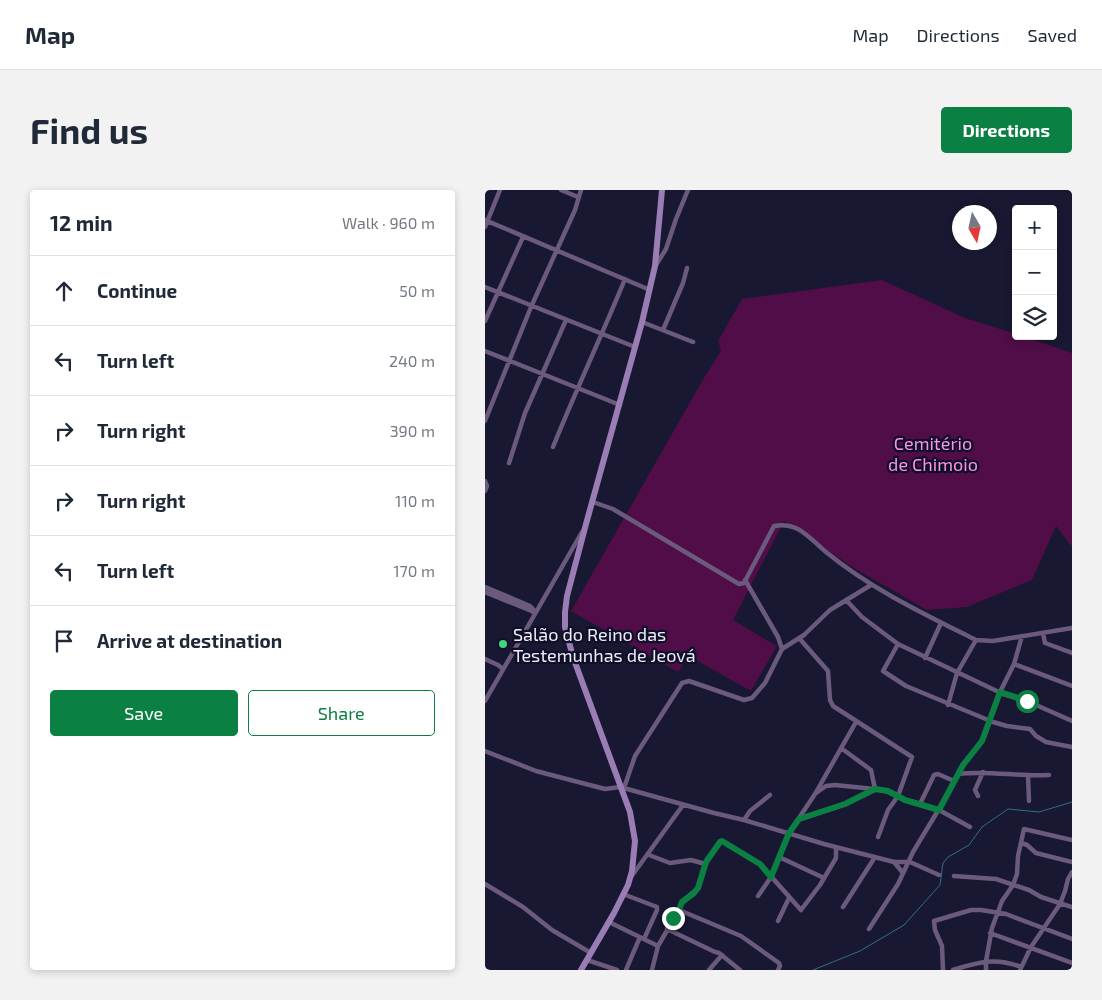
<!DOCTYPE html>
<html lang="en">
<head>
<meta charset="utf-8">
<style>
  :root { --surface:#fff; --page:#f2f2f3; --text:#1f2937; --muted:#747a83; --line:#e0e1e3; --accent:#0b8043 }
  body { margin:0; font-family:"Exo 2",sans-serif; background:var(--page); color:var(--text) }
  .controls { position:absolute; right:15px; top:15px; display:grid; overflow:hidden; border-radius:5px; box-shadow:0 2px 8px #0003 }
  .controls button { width:45px; height:45px; display:grid; place-items:center; padding:0; border:0; border-bottom:1px solid var(--line); background:var(--surface); color:var(--text); font:25px sans-serif }
  .compass { position:absolute; left:467px; top:15px; width:45px; height:45px; border-radius:50%; background:var(--surface); box-shadow:0 2px 8px #0003; rotate:171deg }
  .stop { position:absolute; width:15px; height:15px; margin:-11px; border:4px solid #0b8043; border-radius:50%; background:#fff }
  .stop.end { background:#0b8043; border-color:#fff; box-shadow:0 1px 5px #0008 }
  .list { margin:0; padding:0; list-style:none }
  h2 { display:flex; justify-content:space-between; align-items:center; height:65px; margin:0; padding:0 20px; font-size:21px }
  h2 small { font-size:16px; font-weight:400; color:var(--muted) }
  .list li { display:grid; grid-template-columns:32px 1fr auto; gap:15px; align-items:center; box-sizing:border-box; height:70px; padding:0 20px; border-top:1px solid var(--line) }
  .list b { display:block; font-size:19px; white-space:nowrap }
  .list em { font-size:16px; font-style:normal; color:var(--muted) }
  .actions { display:flex; gap:10px; padding:15px 20px }
  .actions a { flex:1; padding:11px 0; border:1px solid var(--accent); border-radius:5px; text-align:center; font-size:18px; color:var(--accent) }
  .actions .main { background:var(--accent); color:#fff }
  .icon { flex:none; width:28px; height:28px; fill:none; stroke:currentColor; stroke-width:2; stroke-linecap:round; stroke-linejoin:round }
  .map { position:relative; flex:none; width:587px; height:780px; overflow:hidden; border-radius:5px }
  header { display:flex; align-items:center; gap:30px; box-sizing:border-box; height:70px; padding:0 25px; background:var(--surface); border-bottom:1px solid var(--line) }
  header strong { font-size:24px }
  nav { display:flex; gap:28px; margin-inline-start:auto; font-size:18px }
  .intro { display:flex; align-items:center; justify-content:space-between; box-sizing:border-box; height:120px; padding:0 30px }
  h1 { margin:0; font-size:35px }
  .button { padding:12px 22px; border-radius:5px; background:var(--accent); color:#fff; font-size:18px; font-weight:700 }
  main { display:flex; gap:30px; padding:0 30px }
  aside { flex:1; background:var(--surface); border-radius:5px; box-shadow:0 2px 8px #0003 }
  .map>svg:first-child { display:block }
</style>
</head>
<body>
<header>
<strong>Map</strong>
<nav><a>Map</a><a>Directions</a><a>Saved</a></nav>
</header>
<div class="intro"><h1>Find us</h1><a class="button">Directions</a></div>
<main>
<aside>
<h2>12 min<small>Walk · 960 m</small></h2>
<ul class="list">
<li><svg class="icon" aria-label="ahead" viewBox="0 0 24 24"><path d="M12 20V5M6 11l6-6 6 6"/></svg><div><b>Continue</b></div><em>50 m</em></li>
<li><svg class="icon" aria-label="left" viewBox="0 0 24 24"><path d="M17 20v-9H6M10 6l-5 5 5 5"/></svg><div><b>Turn left</b></div><em>240 m</em></li>
<li><svg class="icon" aria-label="right" viewBox="0 0 24 24"><path d="M7 20v-9h11M14 6l5 5-5 5"/></svg><div><b>Turn right</b></div><em>390 m</em></li>
<li><svg class="icon" aria-label="right" viewBox="0 0 24 24"><path d="M7 20v-9h11M14 6l5 5-5 5"/></svg><div><b>Turn right</b></div><em>110 m</em></li>
<li><svg class="icon" aria-label="left" viewBox="0 0 24 24"><path d="M17 20v-9H6M10 6l-5 5 5 5"/></svg><div><b>Turn left</b></div><em>170 m</em></li>
<li><svg class="icon" aria-label="arrive" viewBox="0 0 24 24"><path d="M6 21V4h12l-3 4 3 4H6"/></svg><div><b>Arrive at destination</b></div></li>
</ul>
<div class="actions"><a class="main">Save</a><a>Share</a></div>
</aside>
<div class="map">
<svg width="587" height="780" viewBox="0 0 587 780">
  <rect width="100%" height="100%" fill="#181832"/>
  <path fill="#500d47" d="M397,90L480,128L531,144V146H537L587,163V357L571,336L547,390L482,417L442,420L369,378L299,331L248,430L292,456L266,501L204,466L193,482L86,421L220,186L236,161L233,151L257,109Z"/>
  <g fill="none" stroke-linecap="round" stroke-linejoin="round">
    <path stroke="#306f8b" stroke-width="1" d="M328,780L375,761L419,735L455,695L458,673L463,667L484,655L497,637L523,619L554,622L587,612"/>
    <path stroke="#6c5a7d" stroke-width="4.5" d="M76,0L93,7
      M0,30L165,100
      M0,37L15,0
      M171,75L181,59L191,29L203,0
      M0,97L150,157
      M0,131L38,47
      M157,132L208,152
      M178,140L198,93L202,78
      M0,161L135,215
      M0,231L46,117L90,20L96,0
      M68,257C91,200 117,145 140,89
      M24,273L40,223L81,130
      M0,291L2,296L0,301
      M108,312L128,319L254,394L259,393L289,336C313,331 324,348 341,362C386,399 439,424 491,450L508,451L587,438
      M260,390L293,447L297,459
      M0,397L45,416L48,419V422
      M0,402L49,422
      M361,410L377,427L413,454L518,504L542,511L587,531
      M558,443L560,453L587,463
      M314,448L343,481L345,510L348,516L427,567L413,606L403,620L393,647
      M413,454L398,481L421,496L508,532L522,536L545,539L551,546L561,552L587,557
      M440,468L456,433
      M0,469L13,475L18,479
      M529,474L587,496
      M0,511L97,342
      M463,515L472,483L491,450
      M356,558L386,580L390,599
      M0,561L51,581L120,599L135,597L229,623L259,630L339,654L409,672H425L454,685
      M473,584C503,580 533,587 564,585
      M543,586L544,611
      M139,598L150,566L197,493L204,491L259,510L267,508L280,493L297,459L319,445L345,420L386,395
      M331,603L341,596L350,595L399,600L420,610L454,620L485,637
      M493,606L490,600L498,582
      M435,614L449,585L453,584L469,591
      M315,629L360,614L389,600
      M259,630L265,621L285,605
      M536,653L542,655L551,663L587,672
      M164,665L185,673L206,670L220,674
      M294,667L339,688
      M409,672L418,683
      M469,686L511,689L544,700L556,707L587,717
      M146,687L198,615
      M0,694L38,717L67,740L106,763
      M138,704L172,717V720L159,749
      M273,706L286,687L304,643L330,604L371,532
      M358,717L390,667
      M194,720L256,746L294,773L295,776L293,780
      M293,731L304,708
      M124,732L173,756
      M182,739L230,762L234,763L255,780
      M384,739L413,694L428,662L460,609L478,575L497,551L515,502L529,474L537,446
      M505,743L587,773
      M102,770L132,780
      M141,780L155,747
      M167,780L173,756L194,720L197,712L213,698L221,672L235,652L237,651L275,674L316,720L335,695L351,668V657
      M224,780L237,765
      M458,780L457,756L450,740L449,731L486,720H496L521,724L587,749
      M468,780C493,772 511,767 536,777
      M501,780V771L507,738L517,711L528,695L532,684L533,666L539,639L587,650
      M535,780L546,757L575,714L580,701L583,689L587,682"/>
    <path stroke="#9b7db5" stroke-width="6" d="M96,780L129,723L143,695L147,681L150,651L145,622L88,467L80,437V422L82,406L101,334L157,132L170,76L177,0"/>
  </g>
  <g fill="none" stroke-linecap="round" stroke-linejoin="round">
    <path stroke="#0b8043" stroke-width="6" d="M188,728L194,720L197,712L209,703L213,698L221,672L235,652L237,651L275,674L286,687L304,643L314,629L360,614L390,599L403,601L420,610L454,620L478,575L497,551L515,502L542,511"/>
  </g>
  <circle fill="#3dd77d" stroke="#100f27" stroke-width="2" cx="18" cy="454" r="5"/>
  <g text-anchor="middle" dominant-baseline="central" stroke-width="4.5" stroke-linejoin="round" paint-order="stroke">
    <g font-size="18" fill="#fb94e8" stroke="#100f27">
      <text x="448" y="253">Cemitério<tspan x="448" dy="21">de Chimoio</tspan></text>
    </g>
    <g font-size="18" fill="#ecedfc" stroke="#100f27" text-anchor="start">
      <text x="28" y="444">Salão do Reino das<tspan x="28" dy="21">Testemunhas de Jeová</tspan></text>
    </g>
  </g>
</svg>
<div class="controls">
<button>+</button>
<button>−</button>
<button><svg class="icon" aria-label="layers" viewBox="0 0 24 24"><path d="M12 4l9 5-9 5-9-5zM3 14l9 5 9-5"/></svg></button>
</div>
<svg class="compass" viewBox="-18 -18 36 36"><path d="M0-13l5 13h-10z" fill="#e53935"/><path d="M0 13l5-13h-10z" fill="#747a83"/></svg>
<div class="stop" style="left:542px;top:511px"></div>
<div class="stop end" style="left:188px;top:728px"></div>
</div>
</main>
</body>
</html>
